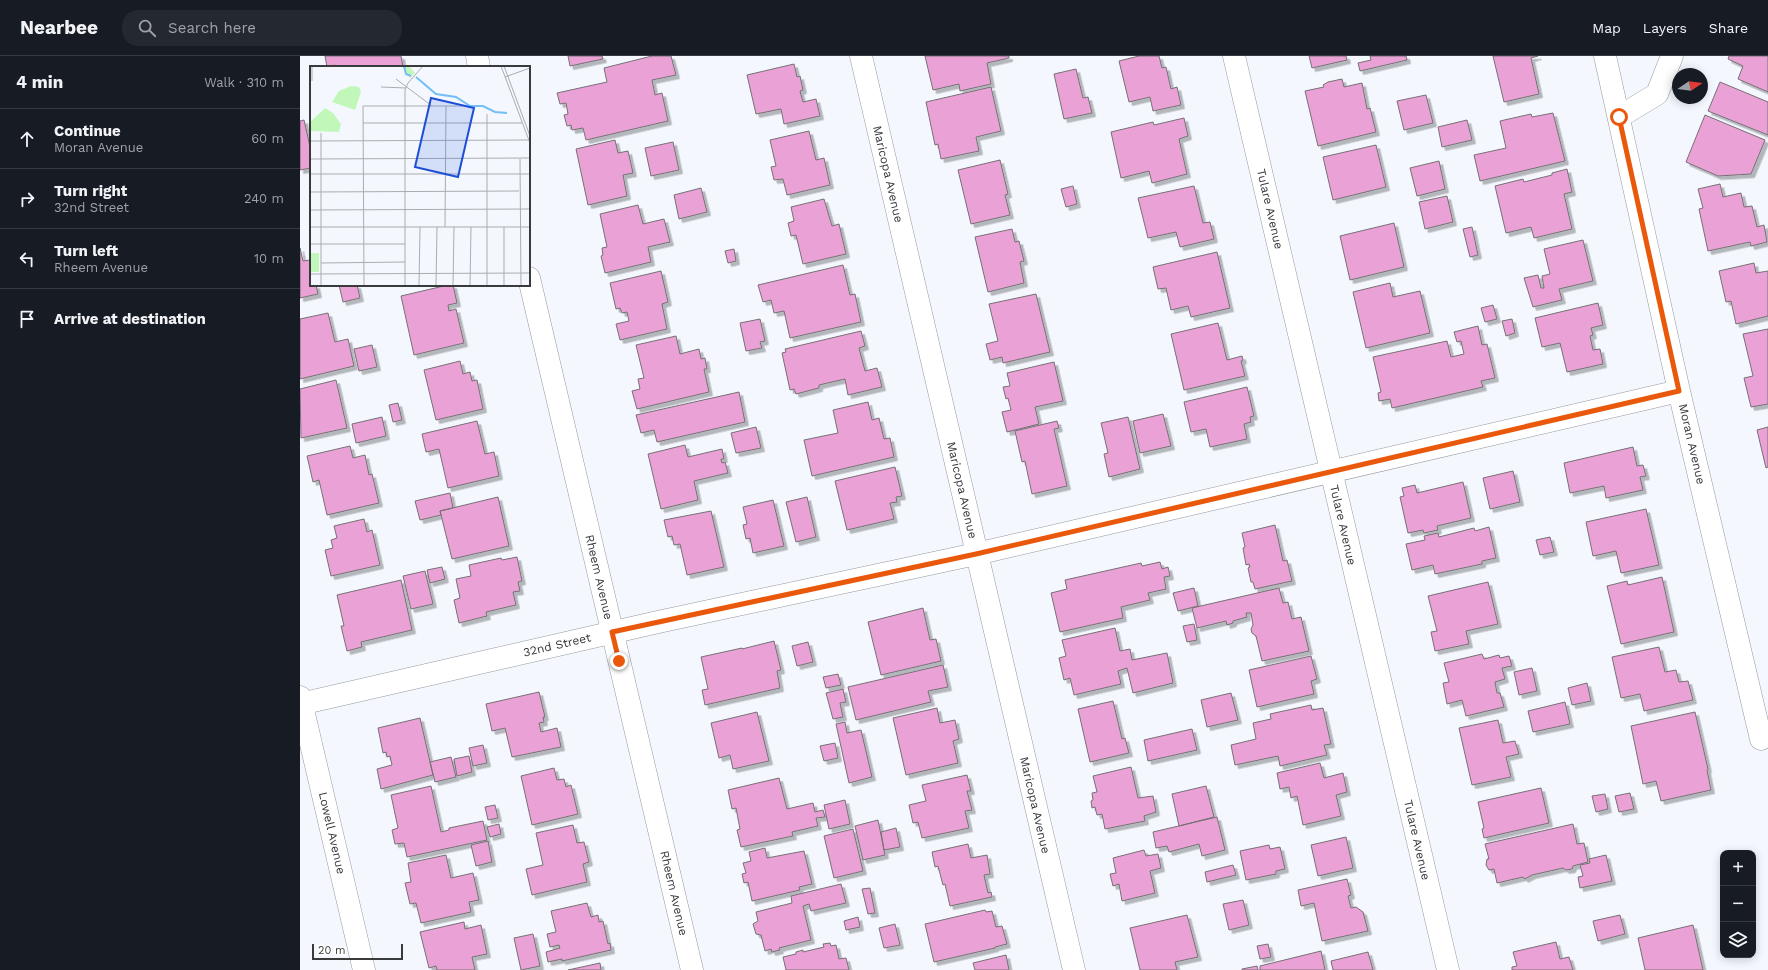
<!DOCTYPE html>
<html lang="en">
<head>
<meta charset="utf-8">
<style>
  :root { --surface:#171b24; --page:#242831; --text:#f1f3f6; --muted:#9ea1a6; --line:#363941 }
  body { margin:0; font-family:"Work Sans",sans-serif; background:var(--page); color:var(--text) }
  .controls { position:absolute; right:12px; bottom:12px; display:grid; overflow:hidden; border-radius:8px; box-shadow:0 2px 10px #0003 }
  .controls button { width:36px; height:36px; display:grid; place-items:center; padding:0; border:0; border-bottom:1px solid var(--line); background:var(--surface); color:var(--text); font:20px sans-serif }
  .compass { position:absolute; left:1372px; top:12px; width:36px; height:36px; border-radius:50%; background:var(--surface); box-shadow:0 2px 10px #0003; rotate:77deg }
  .scale { position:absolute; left:12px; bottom:10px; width:91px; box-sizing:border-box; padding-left:4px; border:2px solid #393a3c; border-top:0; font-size:11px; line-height:14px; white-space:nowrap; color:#393a3c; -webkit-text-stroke:3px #fff; paint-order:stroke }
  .stop { position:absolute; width:12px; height:12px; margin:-9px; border:3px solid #ea580c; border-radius:50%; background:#fff }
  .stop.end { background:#ea580c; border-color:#fff; box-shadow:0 1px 4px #0008 }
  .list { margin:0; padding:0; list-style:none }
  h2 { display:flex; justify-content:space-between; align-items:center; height:52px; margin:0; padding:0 16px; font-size:17px }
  h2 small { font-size:13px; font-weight:400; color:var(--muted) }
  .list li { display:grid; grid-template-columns:26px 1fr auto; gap:12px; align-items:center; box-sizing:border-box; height:60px; padding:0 16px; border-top:1px solid var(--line) }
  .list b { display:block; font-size:15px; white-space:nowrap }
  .list p { margin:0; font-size:13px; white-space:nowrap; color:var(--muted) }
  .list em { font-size:13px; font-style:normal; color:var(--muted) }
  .icon { flex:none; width:22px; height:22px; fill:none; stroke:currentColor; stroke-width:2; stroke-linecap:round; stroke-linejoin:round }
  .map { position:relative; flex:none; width:1468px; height:914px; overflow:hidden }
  header { display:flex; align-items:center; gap:24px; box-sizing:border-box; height:56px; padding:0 20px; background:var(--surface); border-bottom:1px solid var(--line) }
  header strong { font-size:19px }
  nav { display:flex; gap:22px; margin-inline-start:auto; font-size:14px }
  .search { width:280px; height:36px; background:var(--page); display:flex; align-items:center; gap:10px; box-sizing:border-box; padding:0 14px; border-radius:16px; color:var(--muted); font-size:15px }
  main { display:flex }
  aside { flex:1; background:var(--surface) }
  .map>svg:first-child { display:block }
</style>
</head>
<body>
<header>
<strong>Nearbee</strong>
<div class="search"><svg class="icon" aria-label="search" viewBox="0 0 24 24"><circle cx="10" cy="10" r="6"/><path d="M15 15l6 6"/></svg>Search here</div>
<nav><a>Map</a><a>Layers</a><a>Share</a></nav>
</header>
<main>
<aside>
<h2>4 min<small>Walk · 310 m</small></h2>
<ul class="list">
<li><svg class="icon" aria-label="ahead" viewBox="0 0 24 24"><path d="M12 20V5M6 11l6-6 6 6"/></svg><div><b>Continue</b><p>Moran Avenue</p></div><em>60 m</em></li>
<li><svg class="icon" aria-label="right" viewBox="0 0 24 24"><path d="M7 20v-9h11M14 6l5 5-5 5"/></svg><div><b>Turn right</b><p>32nd Street</p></div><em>240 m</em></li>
<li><svg class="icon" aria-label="left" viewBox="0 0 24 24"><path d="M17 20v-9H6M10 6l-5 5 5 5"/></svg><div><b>Turn left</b><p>Rheem Avenue</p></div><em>10 m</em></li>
<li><svg class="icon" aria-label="arrive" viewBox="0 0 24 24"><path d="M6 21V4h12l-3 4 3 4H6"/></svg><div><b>Arrive at destination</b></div></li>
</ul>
</aside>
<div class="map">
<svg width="1468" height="914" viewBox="0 0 1468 914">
  <defs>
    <filter id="shadow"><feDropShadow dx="3.5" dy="3.5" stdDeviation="0" flood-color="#0004"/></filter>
  </defs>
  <rect width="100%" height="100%" fill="#f4f8fe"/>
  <path fill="#eaa1d6" stroke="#767074" filter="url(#shadow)" d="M25,0H101L103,11H35V9L27,11Z
    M268,0H302L303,3L270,10Z
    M352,0H371L376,19L352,24L355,39L362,37L368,65L286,84L283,72L272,74L271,69L267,70L264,59L268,58L266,47L260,48L257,37L307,26L304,12Z
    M625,0H709V2L687,7L691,28L660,35L659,28L633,34Z
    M839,0H859L862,12L866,11L871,33L877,31L881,49L853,55L850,41L829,46L819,5Z
    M1009,0H1046L1047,4L1012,12Z
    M1070,0H1106L1107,4L1060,15L1058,7L1071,4Z
    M1193,0H1238L1231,2L1239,38L1204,46Z
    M1429,0H1468V36L1438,23L1443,10L1428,3Z
    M494,8L497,21L500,20L503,34L500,35L503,46L516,43L520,60L484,68L481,53L456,58L447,19Z
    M776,13L783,42L788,41L792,57L764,63L754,18Z
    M1042,23L1044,31L1062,27L1067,53L1070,52L1076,76L1018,90L1005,35L1024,31L1023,29L1028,26Z
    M1420,26L1468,46V79L1408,55Z
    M691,31L701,75L676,81L679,95L641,103L638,88L635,89L626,46Z
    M1126,39L1133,67L1104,74L1097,45Z
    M1253,57L1265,105L1180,125L1174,99L1206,92L1200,65L1231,58L1232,61Z
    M1405,59L1465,84L1451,118L1418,120L1386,106Z
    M884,62L888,80L879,83L887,118L852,127L849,115L821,122L811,76L853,66L854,69Z
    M4,64L11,95V112L0,114V65Z
    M1167,64L1172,84L1142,91L1138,71Z
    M509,75L516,104L524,102L530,129L487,139L483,123L474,124L471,111L476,110L470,84Z
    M315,84L318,97L328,95L333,117L323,119L327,140L288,149L276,93Z
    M373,86L379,114L351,120L345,92Z
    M1076,89L1086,131L1033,144L1023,101Z
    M700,104L708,138L705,139L710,159L671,168L658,114Z
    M1139,105L1145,133L1117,140L1110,112Z
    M1267,113L1272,136L1264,138L1272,173L1234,182L1231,171L1206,177L1195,130L1223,123L1224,126L1252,119V117Z
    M1420,128L1423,141L1441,137L1444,151L1452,150L1457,171L1464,169L1467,186L1451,190L1450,186L1408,195L1399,153L1403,152L1398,133Z
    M773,130L777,148L766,151L761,133Z
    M894,130L903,167L910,166L914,183L880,191L876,176L848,182L838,142Z
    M401,132L407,156L379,163L374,139Z
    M1147,140L1153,166L1125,173L1119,146Z
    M524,143L532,170L539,168L546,198L503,208L496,179L491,180L488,167L494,165L491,151Z
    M338,149L343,168L364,163L370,186L348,191L351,206L305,217L301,200L303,199L302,192L307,191L300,158Z
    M1094,167L1104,211L1050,224L1040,180Z
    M1172,171L1178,199L1170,201L1163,173Z
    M712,173L715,186L719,185L724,205L720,206L724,227L688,236L675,181Z
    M1283,184L1293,225L1259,233L1262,244L1233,251L1224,222L1238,219L1241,232H1244L1242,220L1250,218L1244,193Z
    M0,192L3,205L10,204L11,229H16L18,238L0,242Z
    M434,193L436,205L428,207L425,195Z
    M917,196L930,252L891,261L888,250L871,254L866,232L858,233L853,211Z
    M1454,207L1456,217L1468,215V260L1436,268L1431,245L1426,246L1419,215Z
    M543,209L550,239L555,238L561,266L490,282L484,255L474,257L471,244L463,246L458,229Z
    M361,215L368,246L362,248L367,273L320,284L316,268L329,265L327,256L322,257L320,252L316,253L310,227Z
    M1090,227L1093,241L1120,235L1130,277L1066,292L1053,236Z
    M39,229H57L60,242L43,246Z
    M148,229H153L157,247L148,249L149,255L156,253L164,287L114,299L101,240Z
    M736,238L750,296L703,307L702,301L690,304L686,288L698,285L689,248Z
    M1298,247L1303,269L1291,272L1293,279L1290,280L1293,294L1300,293L1303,308L1267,316L1260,287L1242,291L1235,262Z
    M1193,249L1197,263L1185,266L1181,252Z
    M28,257L35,286L48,283L54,310L0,323V263Z
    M460,263L465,285L460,286L462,292L446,295L440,267Z
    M1212,263L1215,277L1206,280L1202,265Z
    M918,267L927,304L942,300L943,304L941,305L945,320L884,334L871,278Z
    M1178,270L1182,289L1187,288L1195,322L1181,325L1183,331L1092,352L1090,343L1079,345L1078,337L1081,336L1073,301L1147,285L1151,301L1164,298L1161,285L1157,286L1154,276Z
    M1468,273V348L1451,351L1444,322L1453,320L1443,278Z
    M561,275L565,290L559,292L565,315L577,312L582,331L548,339L545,323L519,329V332L496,338L494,333L490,334L482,297L486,296L485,293Z
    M376,280L380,298L399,293L401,303L405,302L407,313H404L409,336L337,353L332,335L340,333L338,323L344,322L336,289Z
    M72,289L77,311L59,315L54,293Z
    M160,305L163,318L170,316L172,325L177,324L183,353L136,364L124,314Z
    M754,306L763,345L735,351L739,368L707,376L702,356L711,354L708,342L706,343L703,331L710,330L707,317Z
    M36,324L47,372L1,382L0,333Z
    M947,331L954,360L950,361L951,366L944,368L947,383L910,391L906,373L891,376L884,346Z
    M439,336L445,366L357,386L354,374L341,377L336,359Z
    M568,346L572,364L579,362L584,383L590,382L594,401L512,420L504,384L538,377L533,354Z
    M98,347L102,364L93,366L89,349Z
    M863,358L871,390L840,397L833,365Z
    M82,361L86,380L56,387L52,368Z
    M828,361L840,413L809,421L804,398L808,397L801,367Z
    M177,365L185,398L194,396L199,420L148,432L139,393L126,396L122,378Z
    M757,365L759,372L754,373L767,430L732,438L725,405L722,406L715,375Z
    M456,371L461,392L436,397L431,377Z
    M1468,371V411L1466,412L1457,374Z
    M385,389L388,401L422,393L424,403H421L422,407L425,406L428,417L394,425L398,444L361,453L348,398Z
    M50,390L53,402L65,399L69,419L72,418L79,447L27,459L19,424L13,426L7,400Z
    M1333,391L1337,410L1343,409L1346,420L1340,421L1343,434L1306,442L1304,430L1270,437L1264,407Z
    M595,411L602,440L596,441L597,446L590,447L594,463L547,474L535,425Z
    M1213,415L1220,446L1190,453L1183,422Z
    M1163,426L1171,462L1137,470L1138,474L1124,477L1123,474L1108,477L1100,441L1104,440L1102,432L1115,429L1117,437Z
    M150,437L153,452L140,455L141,459L120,464L115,445Z
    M198,441L209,490L152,503L140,455Z
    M507,441L516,481L496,486L486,446Z
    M473,444L484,490L453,497L450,482L446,483L443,469L447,468L443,451Z
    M1346,453L1359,509L1321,517L1316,495L1293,500L1286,466Z
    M411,455L424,511L387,519L380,488L374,489L372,480L368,481L364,464Z
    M64,463L67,476L72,474L80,509L31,520L25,494L33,492L31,484L37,482L34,470Z
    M975,469L983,505L987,504L992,525L955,533L953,526H951L948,512L950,511L949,508L946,509L943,492L945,491L942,477Z
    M1189,471L1196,502L1182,505V508L1135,518L1133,509L1112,514L1106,488L1125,484L1124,480L1138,477L1139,481L1174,472L1175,475Z
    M1250,481L1254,496L1240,499L1236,484Z
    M217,501L222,525L218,526L220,535L213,536L216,549L186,556L187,560L159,567L154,544L160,542L156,523L171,520L169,509L201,502L202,504Z
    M860,506L862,513L868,511L870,520L864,521L866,533L848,537L850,544L821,551L823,562L760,576L751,537L767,533L765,524L841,507L842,510Z
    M142,511L145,523L130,527L127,514Z
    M125,515L133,548L111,553L103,520Z
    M1362,521L1374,576L1321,588L1307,530L1327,525L1328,529Z
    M101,524L112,574L61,586L62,591L47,595L41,570H44L37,539Z
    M1188,526L1198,568L1166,575L1169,588L1135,595L1131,576L1137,575L1128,540Z
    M894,532L898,550L878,555L873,537Z
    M979,532L983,547L988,546L992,563L1001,561L1009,595L962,605L956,580L952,577L951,573L953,569L951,557H946L947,561L933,565V567L927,569L926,565L897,572L892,552Z
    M623,552L630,584L636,583L641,605L581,619L568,566Z
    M894,568L897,584L887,586L883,570Z
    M815,572L820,595L830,593L832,604L867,597L873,627L833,637L827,612L818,615L821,628L774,639L770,622L764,624L759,602L766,600L762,584Z
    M474,585L481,614L477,615L480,632L405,649L402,634L408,633L401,601L442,592V593Z
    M508,586L513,606L497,610L492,590Z
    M1359,591L1365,616L1376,614L1379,626L1388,625L1393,644L1344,655L1340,638L1321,642L1312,601Z
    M1182,598L1184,603L1199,599L1200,602L1209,600L1212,610L1202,612L1205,623L1195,626L1197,637H1200L1204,651L1166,660L1162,644L1147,648L1143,627L1149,626L1144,607Z
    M1011,600L1017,623L1011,625L1014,638L957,651L949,614Z
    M643,609L648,631L628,635L631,646L556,664L548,631Z
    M1232,612L1237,635L1219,639L1214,616Z
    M538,618L541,629L526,632L523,621Z
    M1287,627L1291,645L1272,649L1268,632Z
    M543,633L546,646L540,647L543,661L533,663L526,637Z
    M239,636L245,661H243L244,666L239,667L241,676L257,672L261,691L212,701L205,672L192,675L186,648Z
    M931,637L938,664L907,671L901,644Z
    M813,645L822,683L825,682L829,697L790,706L778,653Z
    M1265,646L1270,668L1233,676L1228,655Z
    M1011,649L1012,654L1023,652L1031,688L1024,689L1027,699L980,710L978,700L935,709L931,689L956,683L953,667L971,663L970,658Z
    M637,652L640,667L655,664L659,683L653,685L658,707L606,719L593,662Z
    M457,656L469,705L433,713L430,699L419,702L411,667Z
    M1395,656L1408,713L1407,714L1411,734L1361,745L1356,725L1343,728L1331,670Z
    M120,662L133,719L81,733L77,713L92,709L90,700L87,701L86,696L83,697L78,672Z
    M1198,664L1203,687L1215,685L1219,698L1206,701L1211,721L1172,729L1159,672Z
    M545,666L547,677L561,674L572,721L549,727L536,668Z
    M892,673L897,694L848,705L844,684Z
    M535,687L538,702L524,705L520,690Z
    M183,689L187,707L173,710L169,692Z
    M169,700L172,716L157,720L154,703Z
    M151,701L156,721L135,726L130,706Z
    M1020,707L1024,722L1043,717L1047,736L1036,739L1041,760L1003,769L997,740L991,742L989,731L980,733L977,717Z
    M831,711L838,742L853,740L856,756L844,760L845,765L805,773L802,758L797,759L795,751L792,752L791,745L793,744L792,737L797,736L793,720Z
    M254,712L257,724L264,723L266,731L271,729L278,758L232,769L221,720Z
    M667,719L671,735H667L672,754L665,755L669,772L622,782L618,766L613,767L609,749L626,745L622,729Z
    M479,722L487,753L513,747L515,756L523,754L525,761L516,762L518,770L492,776L493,780L441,791L437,774L440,773L436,752L432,753L428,734Z
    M131,730L141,776L149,774V772L183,765L187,784L107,801L104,787L95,788L92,774L98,772L91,739Z
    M906,730L914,761L879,770L872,738Z
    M1241,732L1249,767L1184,782L1182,773L1184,772L1178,746Z
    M1330,737L1334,753L1319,756L1315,740Z
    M1305,738L1308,753L1296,756L1292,740Z
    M545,744L550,768L529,773L524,749Z
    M195,749L198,762L188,764L185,751Z
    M917,761L925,794L902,800L899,788L869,796L867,790L856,792L853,776Z
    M578,764L585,799L563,804L555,770Z
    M199,768L201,778L190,781L187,771Z
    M1273,768L1277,788L1284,787L1288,806L1273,810L1272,813L1266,814L1263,812L1232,819L1225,823L1223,821L1197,827L1194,813L1189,814L1186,809L1187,803H1189L1185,788Z
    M273,769L277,787L284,786L289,806L283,808L287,826L232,839L226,813L243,809L236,777Z
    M596,772L600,791L584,794L581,776Z
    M553,773L563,815L534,822L524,780Z
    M1046,781L1053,812L1018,820L1011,789Z
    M188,785L192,806L176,810L171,789Z
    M668,788L671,802L687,799L690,818L684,819L688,837L691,836L692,841L650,850L645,828L643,829L638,810L635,811L632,796Z
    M969,789L970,793L980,791L985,813L976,815V818L946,824L940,795Z
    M465,792L467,802L504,795L512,828L499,831L500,834L452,845L448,826L444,827L442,818L446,817L443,807L451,805L449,796Z
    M844,794L846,800L858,798L861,812L850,815L855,837L822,845L819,828L813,830L810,818L816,817L813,802Z
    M146,799L151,822L173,817L179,844L169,846L171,856L121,867L116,847L110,848L105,827L111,826L108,807Z
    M1306,799L1312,825L1280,832L1278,821L1283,820L1280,809L1290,807L1289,803Z
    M933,809L936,819L907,826L905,816Z
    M1047,823L1051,839L1048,840L1051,852L1056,851L1063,856L1068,875L1022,885L1014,847L1001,850L998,834Z
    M541,828L546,847L511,855L509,848L503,850L511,884L479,892L480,894L472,896L471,893L465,895L461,879L456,878L453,868L458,865L456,856L492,847L491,840Z
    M570,832L575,857L568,858L562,833Z
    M943,844L949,869L929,874L923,848Z
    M287,847L291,861L298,859L299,866L303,865L308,888L310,887L311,894L262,905V903L248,906L246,896L260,892L259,889L250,891L247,878L256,876L251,855Z
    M685,854L686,856L692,855L696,871L702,870L707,888L695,891V892L634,906L625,868Z
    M887,859L898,901L875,906L877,914H840L830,872Z
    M1320,859L1325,878L1298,885L1293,865Z
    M558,861L560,871L546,874L544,865Z
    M164,866L165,873L181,869L187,898L172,901L175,914H137L136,910L129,912L120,876Z
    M595,868L600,889L584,892L579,872Z
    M1393,869L1403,914H1345L1338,882Z
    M233,878L240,910L221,914L214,882Z
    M1256,886L1260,903L1269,901L1273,914H1212V911L1217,910L1213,896Z
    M530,887L531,890L536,889L539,903L546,902L549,914H486L483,901L496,898V896L503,894V896L524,891L523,888Z
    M968,888L971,901L960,903L957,890Z
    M1021,895L1025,914H960V910Z
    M1068,896L1073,914H1033L1031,905Z
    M706,899L709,914H675L673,907Z
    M300,907L301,914H268Z
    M957,910L958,914H942V913Z"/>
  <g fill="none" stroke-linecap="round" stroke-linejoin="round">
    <defs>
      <path id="street" d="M561,0L774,914
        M934,0L1148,914
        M1305,0L1379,335L1461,683
        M1319,61L1357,38L1372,0
        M0,641L64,914
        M0,648L358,566L676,498L1379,335"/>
      <path id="secondary" d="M177,0L179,11
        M229,222L392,914"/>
    </defs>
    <use href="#street" stroke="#95999e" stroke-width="23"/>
    <use href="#secondary" stroke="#95999e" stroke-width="23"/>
    <use href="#street" stroke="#fff" stroke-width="22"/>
    <use href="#secondary" stroke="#fff" stroke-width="22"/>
  </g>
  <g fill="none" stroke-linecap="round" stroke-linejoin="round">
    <path stroke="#ea580c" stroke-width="5" d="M319,605L312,576L676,498L1379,335L1319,61"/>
  </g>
  <g text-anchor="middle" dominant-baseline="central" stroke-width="3" stroke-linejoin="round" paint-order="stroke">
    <g font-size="12" fill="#393a3c" stroke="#fff">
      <text transform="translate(588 118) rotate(77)">Maricopa Avenue</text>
      <text transform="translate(970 153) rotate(77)">Tulare Avenue</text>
      <text transform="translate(1392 388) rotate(77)">Moran Avenue</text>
      <text transform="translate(662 434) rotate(77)">Maricopa Avenue</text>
      <text transform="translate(1043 469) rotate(77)">Tulare Avenue</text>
      <text transform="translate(299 521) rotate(77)">Rheem Avenue</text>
      <text transform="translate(257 589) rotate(-13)">32nd Street</text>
      <text transform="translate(735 749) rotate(77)">Maricopa Avenue</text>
      <text transform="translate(32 777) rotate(77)">Lowell Avenue</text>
      <text transform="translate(1117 784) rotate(77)">Tulare Avenue</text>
      <text transform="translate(374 837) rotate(77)">Rheem Avenue</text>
    </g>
  </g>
  <g transform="translate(10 10)">
    <rect width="220" height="220" fill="#f4f8fe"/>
    <path d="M92,0H99L105,7L100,12ZM41,20L49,21L51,26L45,44L22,36L29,25ZM15,42L23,47L31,58L29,66L0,65V56ZM0,187H9V206H0Z" fill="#c1f8ba"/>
    <path fill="none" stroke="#74bef6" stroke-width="2" d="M94,0L96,8L101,10M106,11L126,28L146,31L160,40H173L185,46L197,47"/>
    <path fill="none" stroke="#a9acb0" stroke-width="1" d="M191,0L220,77M194,0L220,70M195,11L220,2M86,13L122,40M2,15V0M71,21L96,22M53,57H212M0,75L219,74M0,93L220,92M210,93L211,220M0,108H220M0,126L209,125M0,144L220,143M0,161H220M135,161L136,40M0,178H95M11,197L95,196M0,208L220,207M11,220V67M54,220L53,40H153M95,220V24L98,17L113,0M109,220L110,161M126,220L127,161M143,220L144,161M160,220L161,161M177,220V48M194,220V161"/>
    <path fill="#1d4ed8" fill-opacity="0.15" stroke="#1d4ed8" stroke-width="2" d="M121,32L164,42L148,111L105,101Z"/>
    <rect width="220" height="220" fill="none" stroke="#393a3c" stroke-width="2"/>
  </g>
</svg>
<div class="controls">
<button>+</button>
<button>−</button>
<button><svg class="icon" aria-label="layers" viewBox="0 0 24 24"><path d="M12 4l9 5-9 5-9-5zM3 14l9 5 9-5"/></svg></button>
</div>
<svg class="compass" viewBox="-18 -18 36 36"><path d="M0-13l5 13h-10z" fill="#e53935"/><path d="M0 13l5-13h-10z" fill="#9ea1a6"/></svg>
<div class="scale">20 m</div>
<div class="stop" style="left:1319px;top:61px"></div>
<div class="stop end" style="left:319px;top:605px"></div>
</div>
</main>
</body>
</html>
